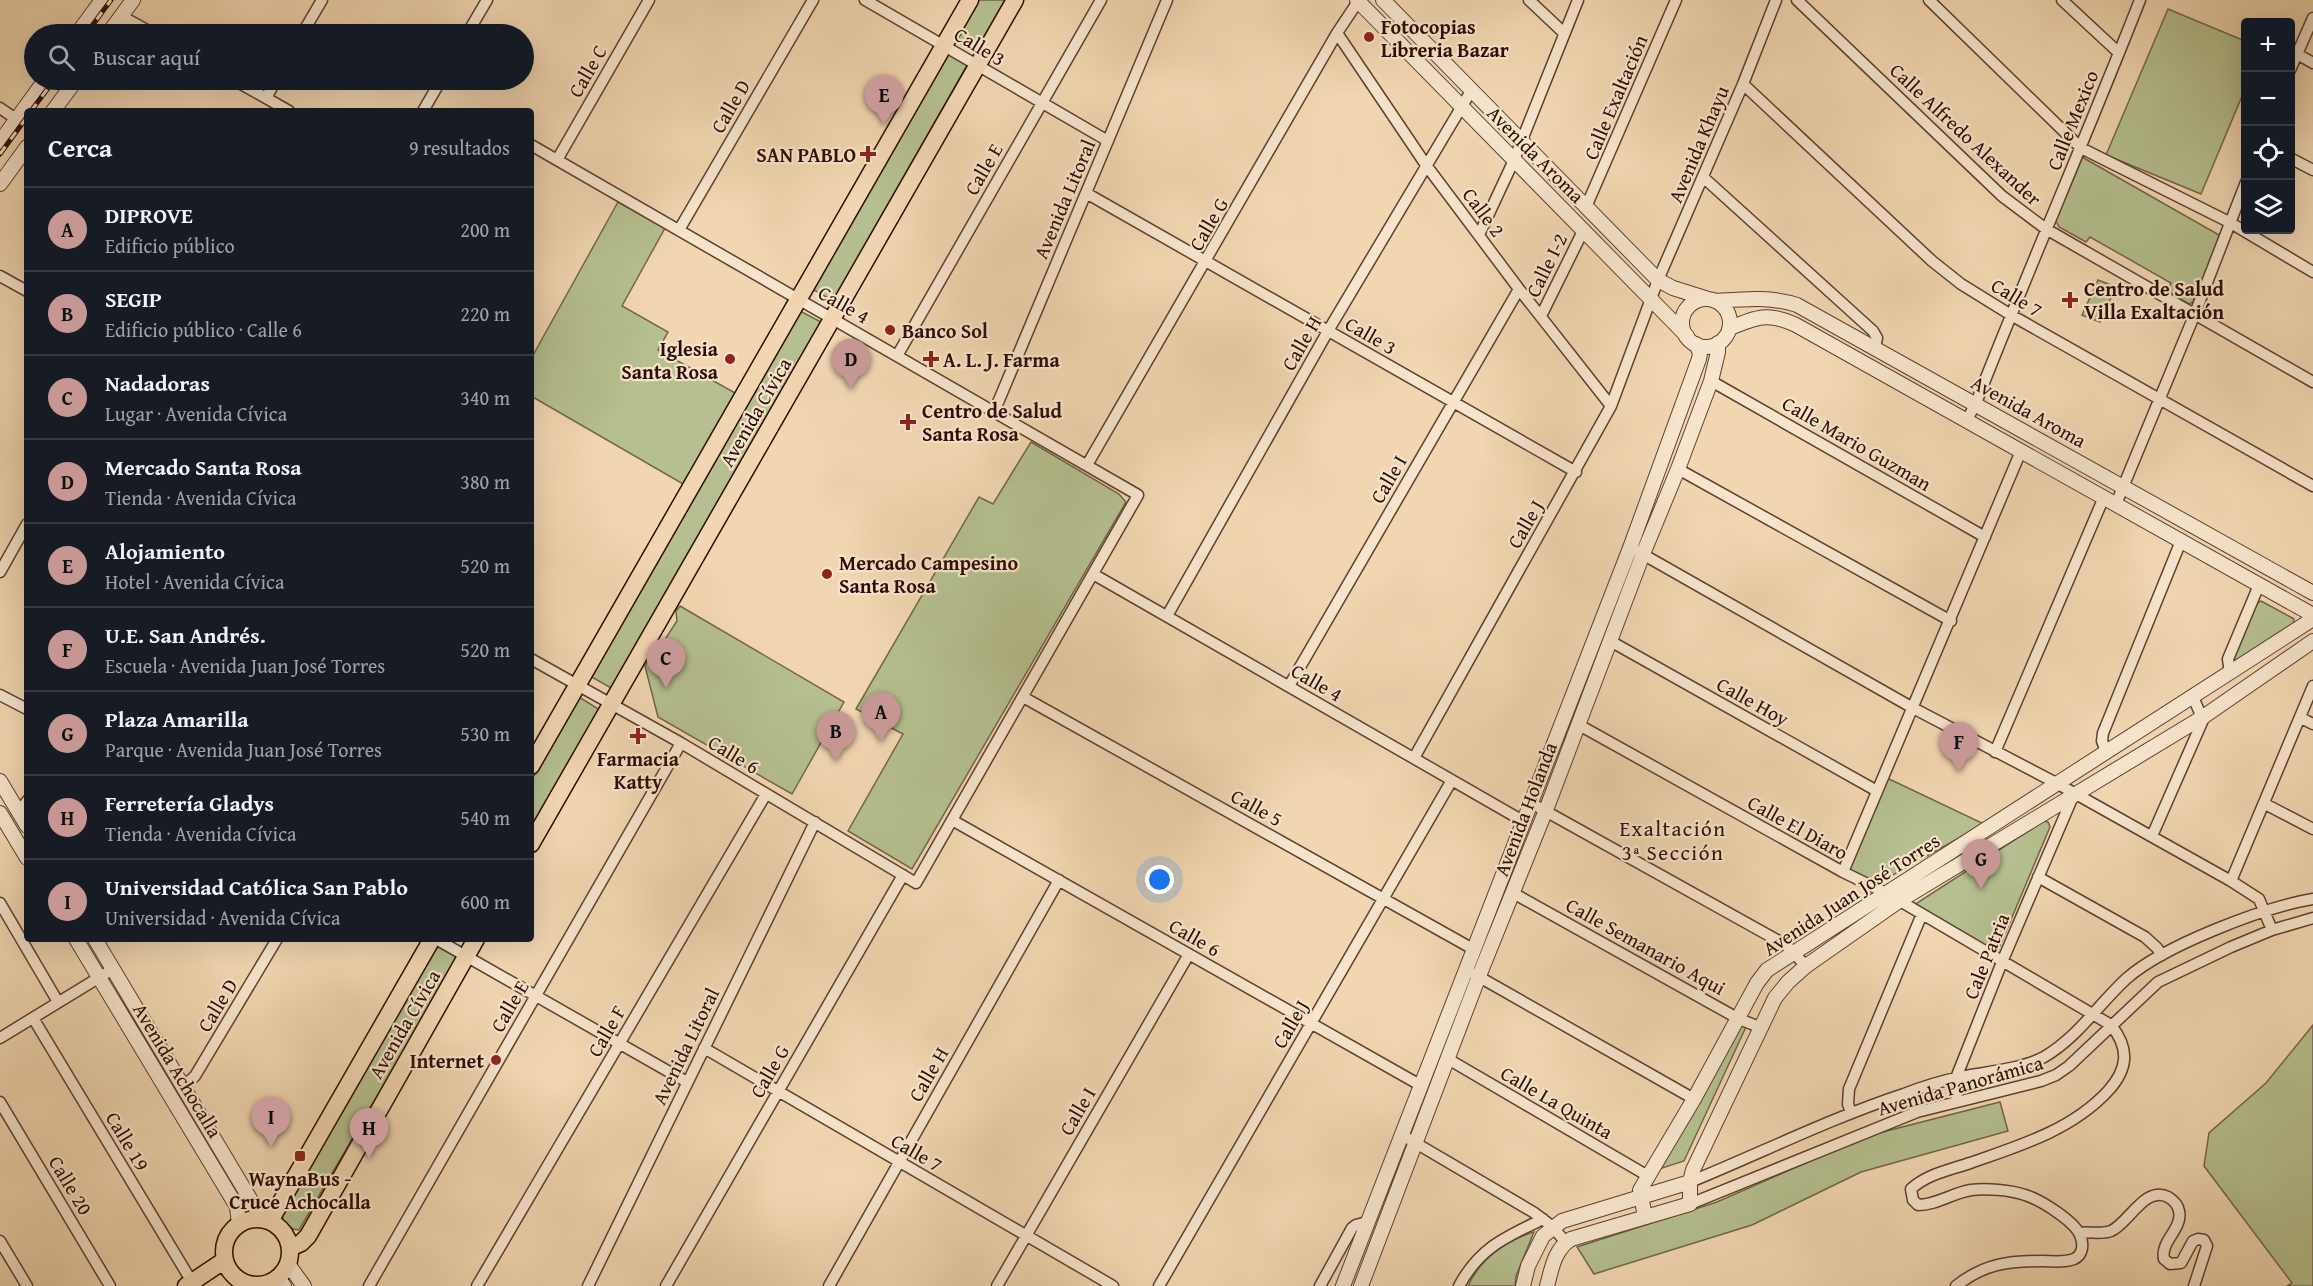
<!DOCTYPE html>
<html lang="es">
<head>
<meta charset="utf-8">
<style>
  :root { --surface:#171b24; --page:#20242c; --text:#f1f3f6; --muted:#9ea1a6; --line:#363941; --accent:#c59692 }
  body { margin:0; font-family:"Gentium Book Plus",serif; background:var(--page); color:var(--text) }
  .controls { position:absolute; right:18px; top:18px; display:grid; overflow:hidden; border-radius:6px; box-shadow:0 6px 24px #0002 }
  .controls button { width:54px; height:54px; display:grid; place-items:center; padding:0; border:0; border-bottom:2px solid var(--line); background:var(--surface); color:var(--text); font:30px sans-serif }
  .you { position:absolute; left:1160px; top:880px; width:21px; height:21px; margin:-15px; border:4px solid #fff; border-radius:50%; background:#1a73e8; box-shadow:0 0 0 9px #1a73e833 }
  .badge { display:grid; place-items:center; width:39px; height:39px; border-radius:50%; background:var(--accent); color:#111; font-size:20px; font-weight:700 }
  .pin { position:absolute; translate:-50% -50px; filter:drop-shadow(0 2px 3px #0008) }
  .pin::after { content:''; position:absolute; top:32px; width:21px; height:18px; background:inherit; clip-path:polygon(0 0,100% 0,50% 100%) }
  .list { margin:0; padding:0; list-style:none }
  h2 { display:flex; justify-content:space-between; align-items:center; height:78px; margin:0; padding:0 24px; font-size:26px }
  h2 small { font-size:20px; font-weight:400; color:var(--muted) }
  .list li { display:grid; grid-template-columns:39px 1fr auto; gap:18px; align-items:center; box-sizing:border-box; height:84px; padding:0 24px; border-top:2px solid var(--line) }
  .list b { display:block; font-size:22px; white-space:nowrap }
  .list p { margin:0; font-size:20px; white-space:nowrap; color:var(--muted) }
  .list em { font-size:20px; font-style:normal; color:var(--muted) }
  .icon { flex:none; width:33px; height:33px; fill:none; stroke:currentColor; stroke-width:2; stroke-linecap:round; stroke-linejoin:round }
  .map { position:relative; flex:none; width:2313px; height:1286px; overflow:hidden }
  .search { position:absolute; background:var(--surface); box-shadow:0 6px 24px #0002; left:24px; top:24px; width:510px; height:66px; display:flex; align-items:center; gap:15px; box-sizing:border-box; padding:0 21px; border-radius:33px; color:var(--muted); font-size:22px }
  .panel { position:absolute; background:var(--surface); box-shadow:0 6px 24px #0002; left:24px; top:108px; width:510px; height:834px; border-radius:6px }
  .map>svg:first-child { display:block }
</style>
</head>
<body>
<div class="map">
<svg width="2313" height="1286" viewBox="0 0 2313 1286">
  <rect width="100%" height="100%" fill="#f1d6b1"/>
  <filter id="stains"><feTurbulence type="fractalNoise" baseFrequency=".00333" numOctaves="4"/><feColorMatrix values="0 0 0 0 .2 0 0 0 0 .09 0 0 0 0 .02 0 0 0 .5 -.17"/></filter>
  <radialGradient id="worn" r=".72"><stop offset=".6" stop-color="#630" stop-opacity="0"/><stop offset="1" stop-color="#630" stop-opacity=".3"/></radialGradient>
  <path fill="#b5bf8f" stroke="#726648" stroke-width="1.5" d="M976,0H1005L975,52L954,40Z
    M2168,9L2245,41V89L2201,194L2106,155Z
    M946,53L967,65L833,301L812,289Z
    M2082,157L2219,235V240L2193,302L2189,304L2167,291L2171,283L2090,237L2086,242L2059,227L2055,219Z
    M618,202L665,228L622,306L668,332L658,350L737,394L683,484L531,396V359Z
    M2098,280L2116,287L2100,322L2082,315Z
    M800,311L821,322L611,688L590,676Z
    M1031,442L1119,494L1126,502L912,869L848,831L903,734L856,709L979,497L993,504Z
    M2261,601L2294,619L2293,627L2235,663L2234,655L2255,605Z
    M680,606L844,702L792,794L658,717L645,666L657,644L664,641L677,621L676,611Z
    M579,697L600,710L531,829V781Z
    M1887,778L1984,824L1875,885L1851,872L1850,867Z
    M2044,821L2048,822L2050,827L1997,953L1914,905Z
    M436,946L458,957L299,1230L293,1229L283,1221L282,1212Z
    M1737,1024L1746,1027L1684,1161L1653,1171Z
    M2313,1025V1286H2287L2292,1283L2204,1166L2209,1133L2266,1083Z
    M2000,1102L2008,1131L1861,1172L1752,1225L1594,1274L1577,1247L1717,1202L1867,1136Z
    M1534,1232L1516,1276L1515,1286H1468C1480,1259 1506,1240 1534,1232Z"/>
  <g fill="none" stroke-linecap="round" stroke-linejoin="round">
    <defs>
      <path id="minor" d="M865,0L1108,141
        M1529,0L1564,33
        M1797,0L2002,196L2046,229L2313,382
        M1929,0L2081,148L2229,222L2313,272
        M2062,0L2119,53
        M121,16L154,34
        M1337,33L1426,165L1519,289L1611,406
        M302,34L322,0
        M467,34L487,0
        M2297,54L2313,63
        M2290,70L2313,18
        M234,80L289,111
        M1743,84L1932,261L1961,284L2011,315L2313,486
        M266,98L276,80
        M0,108L16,119
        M423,111L441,80
        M531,145L1138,495L916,883L681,743L531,659
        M2290,158L2313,170
        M557,160L649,0
        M1703,177L1873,331L1877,338L1875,347
        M1086,193L1576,472
        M1586,207L1676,0
        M679,230L813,0
        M1479,235L1514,160L1578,0
        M0,276L27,291
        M1541,316L1583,231
        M897,356L1101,0
        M1711,381L1985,537
        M994,412L1167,0
        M1967,420L1976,403C2029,268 2087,135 2140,0
        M1087,465L1337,33L1359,0
        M1678,469L1951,621
        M2116,504L2194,316L2246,182
        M1637,551L1913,708L2058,784L2231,881L2259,899L2272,930
        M0,572L27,524
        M1093,574L1523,821
        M1167,616L1328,331L1471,91
        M1612,642L1877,791
        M2230,673L2228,659L2259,585
        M1289,686L1519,289
        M0,695L27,709
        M1023,697L1473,949
        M2301,718L2313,724
        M1579,725L1843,872L1888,894L2111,1025C2130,1049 2128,1069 2108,1091C2072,1130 2019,1146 1970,1163C1950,1170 1927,1174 1911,1189L1913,1200L1918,1205C1937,1205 1952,1193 1971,1190C1986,1188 2011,1190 2025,1195C2041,1200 2074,1221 2080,1235C2084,1244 2083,1255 2074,1259C2064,1263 2052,1261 2042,1261C2007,1261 1984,1264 1956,1286
        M2106,751L2102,741L2103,733L2181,541
        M1995,752L2104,497
        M1414,758L1611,406L1658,280L1743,84L1776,0
        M1531,803L1786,945L1806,966
        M2265,804L2313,829
        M19,812L27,801
        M952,820L1420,1085
        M2152,836L2203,720L2193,697
        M1843,872L2021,451
        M2038,877L2145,937L2157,948L2162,955
        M2231,881L2313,686
        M1513,893L1739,1019L1762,1028
        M0,903L58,1002
        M436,939L687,1082
        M1474,974L1694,1099
        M33,1018L192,1282
        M0,1038L113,969
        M704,1048L1113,1286
        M1448,1059L1648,1176
        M184,1086L195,1076L277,939
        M1957,1100L1955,1087L1956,1078L2002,962L2074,794
        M0,1102L110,1286
        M1851,1113L1848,1104L1849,1089L1922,914
        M1402,1135L1533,1212L1553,1227L1566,1243
        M1690,1182C1761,1153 1831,1118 1904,1094C1922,1087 1941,1081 1960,1077C1985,1072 2022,1069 2044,1057C2077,1038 2099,1004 2126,979C2163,946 2264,907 2313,899
        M1690,1204L1917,1112L2041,1081L2056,1075L2069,1066L2158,982L2231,947L2272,930L2313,918
        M2079,1233C2089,1231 2100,1235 2111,1231C2129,1223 2145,1185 2168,1197C2173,1200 2178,1205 2179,1211C2183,1229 2160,1241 2164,1259L2170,1264L2181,1263L2193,1241L2198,1239L2204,1240L2207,1246L2194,1286
        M0,1241L27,1286
        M369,1286L681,743
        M477,1286L766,794
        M588,1286L815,822
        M666,1286L903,875
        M829,1286L1059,880
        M997,1286L1189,954
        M1159,1286L1452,780
        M1320,1286L1352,1228L1356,1225L1367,1222
        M1459,1286C1480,1247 1506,1237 1543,1219"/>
      <path id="tertiary" d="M1357,0L1687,336
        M1383,0L1658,280L1673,288L1708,299
        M77,34L102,0
        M108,34L133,0
        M53,111L76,80
        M0,142L45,80
        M0,184L27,147
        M1682 323a24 24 0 1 1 48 0a24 24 0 1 1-48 0Z
        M1715,301C1744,299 1770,296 1797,305L2313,593
        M1730,328C1756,317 1769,312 1796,325L2313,615
        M0,781L27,826
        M0,813L27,858
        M76,939L237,1207L239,1224
        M95,939L262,1219
        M1645,1217L1640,1190L1694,1099L1757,983L1767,970L2313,619
        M288,1264L304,1286
        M278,1278L284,1286
        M1343,1286L1630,548L1699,359L1700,353L1696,344
        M1361,1286L1479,976L1546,810L1643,554L1678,469L1711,381L1718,352V343
        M1523,1286L1528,1266L1543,1236L1562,1221L1690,1182
        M1547,1286C1552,1268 1554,1250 1571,1239L1690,1204V1182L1693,1170L1775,998L1788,982L1806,966L1899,901L2203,717L2313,641"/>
      <path id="secondary" d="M248,1286L249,1284"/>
      <path id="primary" d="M531,766L970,0
        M531,844L1015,0
        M224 1252a33 33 0 1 1 66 0a33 33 0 1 1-66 0Z
        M270,1221L432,939
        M290,1248L301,1243L308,1236L476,939
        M186,1286L225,1260"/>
    </defs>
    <use href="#minor" stroke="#5f3f2e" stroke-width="13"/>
    <use href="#tertiary" stroke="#5f3f2e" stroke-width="16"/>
    <use href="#secondary" stroke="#2e0d02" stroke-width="17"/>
    <use href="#primary" stroke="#2e0d02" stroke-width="19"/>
    <use href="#minor" stroke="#f6e4cc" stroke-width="10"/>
    <use href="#tertiary" stroke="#f6e4cc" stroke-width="14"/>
    <use href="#secondary" stroke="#f6e4cc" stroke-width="15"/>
    <use href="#primary" stroke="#f1d6b1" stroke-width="16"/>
    <defs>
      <path id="rail" d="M86,34L111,0
        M31,111L54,80
        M0,154L27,117"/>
    </defs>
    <use href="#rail" stroke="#2e0d02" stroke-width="5"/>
    <use href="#rail" stroke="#f6e4cc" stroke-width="3" stroke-dasharray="9" stroke-linecap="butt"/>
  </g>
  <g fill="#8f2418" stroke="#f6e4cc" stroke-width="2">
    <circle cx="1369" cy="37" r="6"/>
    <path d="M865 145h6v6h6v6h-6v6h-6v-6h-6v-6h6z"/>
    <path d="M2067 291h6v6h6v6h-6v6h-6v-6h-6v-6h6z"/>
    <circle cx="890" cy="330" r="6"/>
    <circle cx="730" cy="359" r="6"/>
    <path d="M928 350h6v6h6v6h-6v6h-6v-6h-6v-6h6z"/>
    <path d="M905 413h6v6h6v6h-6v6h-6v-6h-6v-6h6z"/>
    <circle cx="827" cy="574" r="6"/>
    <path d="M635 727h6v6h6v6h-6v6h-6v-6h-6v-6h6z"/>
    <circle cx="496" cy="1060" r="6"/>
    <rect x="294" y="1150" width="12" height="12" rx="3"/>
  </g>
  <g text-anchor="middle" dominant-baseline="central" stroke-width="4.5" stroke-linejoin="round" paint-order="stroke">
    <g font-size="20" font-weight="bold" fill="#2e0d02" stroke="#f6e4cc" text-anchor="start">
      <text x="1381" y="26">Fotocopias<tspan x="1381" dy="23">Libreria Bazar</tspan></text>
      <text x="856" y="154" text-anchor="end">SAN PABLO</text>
      <text x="2084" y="288">Centro de Salud<tspan x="2084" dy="23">Villa Exaltación</tspan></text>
      <text x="902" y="330">Banco Sol</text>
      <text x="718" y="348" text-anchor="end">Iglesia<tspan x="718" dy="23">Santa Rosa</tspan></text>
      <text x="943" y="359">A. L. J. Farma</text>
      <text x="922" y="410">Centro de Salud<tspan x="922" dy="23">Santa Rosa</tspan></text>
      <text x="839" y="562">Mercado Campesino<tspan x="839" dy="23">Santa Rosa</tspan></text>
      <text x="638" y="758" text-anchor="middle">Farmacia<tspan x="638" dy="23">Katty</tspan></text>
      <text x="484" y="1060" text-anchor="end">Internet</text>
      <text x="300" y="1178" text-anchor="middle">WaynaBus -<tspan x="300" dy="23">Cruce Achocalla</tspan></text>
    </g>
    <g font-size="20" fill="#2e0d02" stroke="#f6e4cc">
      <text transform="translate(980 46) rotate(31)">Calle 3</text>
      <text transform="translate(587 71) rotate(-60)">Calle C</text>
      <text transform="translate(1615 97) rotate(-67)">Calle Exaltación</text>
      <text transform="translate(730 106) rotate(-60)">Calle D</text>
      <text transform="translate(2072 120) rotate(-68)">Calle Mexico</text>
      <text transform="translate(1966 134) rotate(43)">Calle Alfredo Alexander</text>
      <text transform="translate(1698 144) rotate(-67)">Avenida Khayu</text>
      <text transform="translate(1536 154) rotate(45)">Avenida Aroma</text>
      <text transform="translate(983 169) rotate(-60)">Calle E</text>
      <text transform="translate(1064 199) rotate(-67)">Avenida Litoral</text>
      <text transform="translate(1484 212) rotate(53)">Calle 2</text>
      <text transform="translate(1208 224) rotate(-60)">Calle G</text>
      <text transform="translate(1546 265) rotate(-64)">Calle I-2</text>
      <text transform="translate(2017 297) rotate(31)">Calle 7</text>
      <text transform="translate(844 304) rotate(30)">Calle 4</text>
      <text transform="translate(1371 335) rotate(30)">Calle 3</text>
      <text transform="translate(1301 343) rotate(-60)">Calle H</text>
      <text transform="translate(2029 411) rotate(29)">Avenida Aroma</text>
      <text transform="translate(755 412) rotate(-60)">Avenida Cívica</text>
      <text transform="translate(1857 443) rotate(30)">Calle Mario Guzman</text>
      <text transform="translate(1388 479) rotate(-60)">Calle I</text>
      <text transform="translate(1525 524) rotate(-60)">Calle J</text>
      <text transform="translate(1317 682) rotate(30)">Calle 4</text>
      <text transform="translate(1753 701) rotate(29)">Calle Hoy</text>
      <text transform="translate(734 754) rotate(31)">Calle 6</text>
      <text transform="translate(1257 807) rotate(29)">Calle 5</text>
      <text transform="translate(1525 809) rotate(-69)">Avenida Holanda</text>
      <text transform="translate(1798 827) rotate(29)">Calle El Diaro</text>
      <text transform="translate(1851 894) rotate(-33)">Avenida Juan José Torres</text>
      <text transform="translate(1195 937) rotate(30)">Calle 6</text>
      <text transform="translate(1646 946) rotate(29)">Calle Semanario Aqui</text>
      <text transform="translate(1986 956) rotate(-68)">Cale Patria</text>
      <text transform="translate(217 1005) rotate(-59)">Calle D</text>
      <text transform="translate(509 1006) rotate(-60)">Calle E</text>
      <text transform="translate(404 1024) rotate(-60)">Avenida Cívica</text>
      <text transform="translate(1290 1024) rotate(-60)">Calle J</text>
      <text transform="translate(606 1031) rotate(-60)">Calle F</text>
      <text transform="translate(685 1046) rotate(-64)">Avenida Litoral</text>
      <text transform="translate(178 1070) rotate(59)">Avenida Achocalla</text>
      <text transform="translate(769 1071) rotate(-60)">Calle G</text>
      <text transform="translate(928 1074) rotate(-60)">Calle H</text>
      <text transform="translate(1960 1085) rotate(-16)">Avenida Panorámica</text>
      <text transform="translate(1557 1102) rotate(30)">Calle La Quinta</text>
      <text transform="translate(1077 1111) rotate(-60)">Calle I</text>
      <text transform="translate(128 1141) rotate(59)">Calle 19</text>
      <text transform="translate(917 1152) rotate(30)">Calle 7</text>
      <text transform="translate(71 1185) rotate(59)">Calle 20</text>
    </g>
    <g font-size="21" letter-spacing="1.5" fill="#2e0d02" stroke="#f6e4cc">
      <text x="1673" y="828">Exaltación<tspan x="1673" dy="24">3ª Sección</tspan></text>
    </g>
  </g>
  <rect width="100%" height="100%" filter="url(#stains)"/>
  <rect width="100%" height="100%" fill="url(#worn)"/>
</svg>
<div class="controls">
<button>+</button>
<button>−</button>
<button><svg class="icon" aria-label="locate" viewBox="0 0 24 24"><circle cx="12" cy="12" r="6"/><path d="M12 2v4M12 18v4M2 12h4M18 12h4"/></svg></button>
<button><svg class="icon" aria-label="layers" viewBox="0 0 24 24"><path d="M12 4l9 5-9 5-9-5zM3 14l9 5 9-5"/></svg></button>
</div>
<div class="you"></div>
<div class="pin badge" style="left:881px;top:742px">A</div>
<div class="pin badge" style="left:836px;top:761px">B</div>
<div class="pin badge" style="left:666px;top:688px">C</div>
<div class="pin badge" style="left:851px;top:389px">D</div>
<div class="pin badge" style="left:884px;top:125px">E</div>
<div class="pin badge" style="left:1959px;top:772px">F</div>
<div class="pin badge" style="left:1981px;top:889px">G</div>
<div class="pin badge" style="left:369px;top:1158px">H</div>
<div class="pin badge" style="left:271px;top:1147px">I</div>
<div class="search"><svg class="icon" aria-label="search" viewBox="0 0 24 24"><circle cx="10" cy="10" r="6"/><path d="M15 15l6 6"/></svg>Buscar aquí</div>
<section class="panel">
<h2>Cerca<small>9 resultados</small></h2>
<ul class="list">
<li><span class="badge">A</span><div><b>DIPROVE</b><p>Edificio público</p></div><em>200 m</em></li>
<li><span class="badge">B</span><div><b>SEGIP</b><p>Edificio público · Calle 6</p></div><em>220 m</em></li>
<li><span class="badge">C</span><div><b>Nadadoras</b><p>Lugar · Avenida Cívica</p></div><em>340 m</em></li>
<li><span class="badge">D</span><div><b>Mercado Santa Rosa</b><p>Tienda · Avenida Cívica</p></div><em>380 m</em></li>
<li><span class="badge">E</span><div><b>Alojamiento</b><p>Hotel · Avenida Cívica</p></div><em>520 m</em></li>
<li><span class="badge">F</span><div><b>U.E. San Andrés.</b><p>Escuela · Avenida Juan José Torres</p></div><em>520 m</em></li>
<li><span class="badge">G</span><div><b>Plaza Amarilla</b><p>Parque · Avenida Juan José Torres</p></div><em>530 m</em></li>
<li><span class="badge">H</span><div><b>Ferretería Gladys</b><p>Tienda · Avenida Cívica</p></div><em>540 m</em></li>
<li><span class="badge">I</span><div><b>Universidad Católica San Pablo</b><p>Universidad · Avenida Cívica</p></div><em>600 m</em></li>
</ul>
</section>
</div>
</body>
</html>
